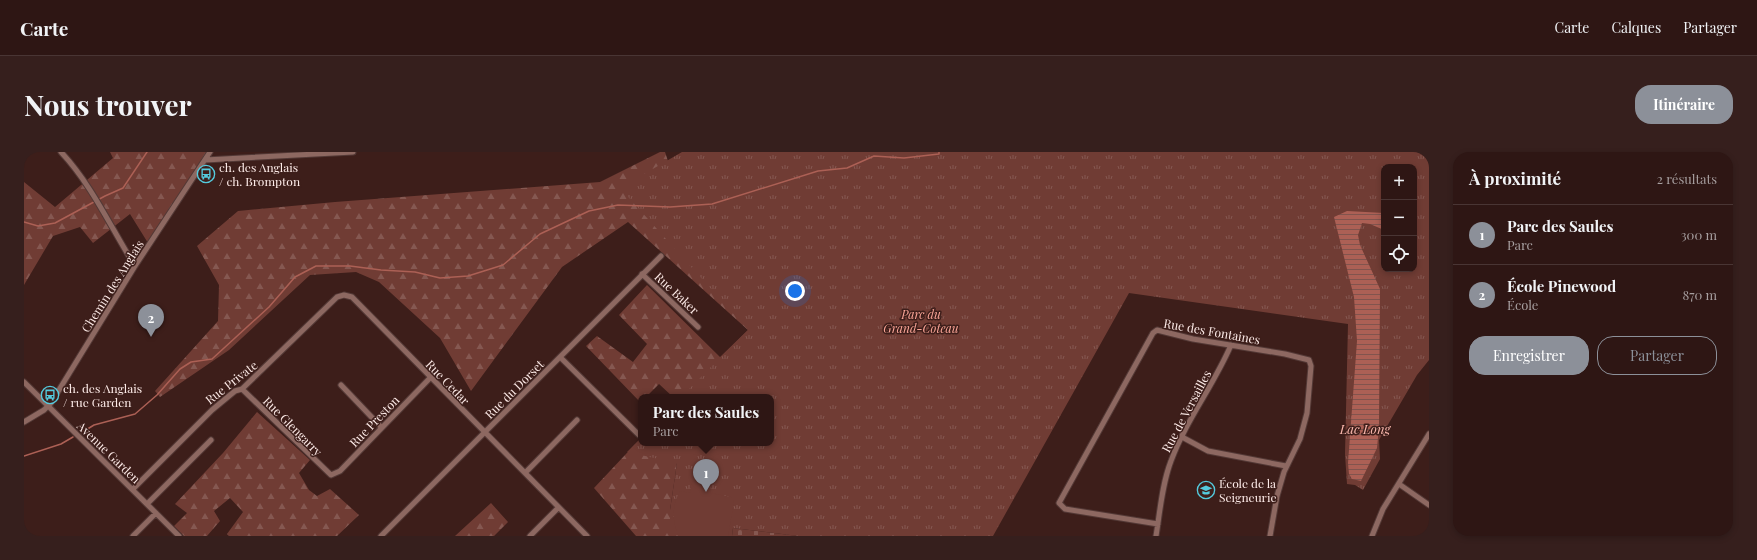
<!DOCTYPE html>
<html lang="fr">
<head>
<meta charset="utf-8">
<style>
  :root { --surface:#2e1614; --page:#361f1d; --text:#f1f3f6; --muted:#a79fa0; --line:#493534; --accent:#8c9099 }
  body { margin:0; font-family:"Playfair Display",serif; background:var(--page); color:var(--text) }
  .controls { position:absolute; right:12px; top:12px; display:grid; overflow:hidden; border-radius:8px; box-shadow:0 2px 6px #0003 }
  .controls button { width:36px; height:36px; display:grid; place-items:center; padding:0; border:0; border-bottom:1px solid var(--line); background:var(--surface); color:var(--text); font:20px sans-serif }
  .you { position:absolute; left:771px; top:139px; width:14px; height:14px; margin:-10px; border:3px solid #fff; border-radius:50%; background:#1a73e8; box-shadow:0 0 0 6px #1a73e833 }
  .badge { display:grid; place-items:center; width:26px; height:26px; border-radius:50%; background:var(--accent); color:#fff; font-size:13px; font-weight:700 }
  .pin { position:absolute; translate:-50% -33px; filter:drop-shadow(0 1px 2px #0008) }
  .pin::after { content:''; position:absolute; top:21px; width:14px; height:12px; background:inherit; clip-path:polygon(0 0,100% 0,50% 100%) }
  .popup { position:absolute; left:614px; top:242px; width:136px; height:52px; box-sizing:border-box; display:grid; place-content:center; border-radius:8px; background:var(--surface); filter:drop-shadow(0 1px 3px #0005); font-size:13px; white-space:nowrap; color:var(--muted) }
  .popup b { font-size:15px; color:var(--text) }
  .popup::after { content:''; position:absolute; left:50%; top:100%; margin-left:-8px; border:8px solid transparent; border-top-color:var(--surface) }
  .list { margin:0; padding:0; list-style:none }
  h2 { display:flex; justify-content:space-between; align-items:center; height:52px; margin:0; padding:0 16px; font-size:17px }
  h2 small { font-size:13px; font-weight:400; color:var(--muted) }
  .list li { display:grid; grid-template-columns:26px 1fr auto; gap:12px; align-items:center; box-sizing:border-box; height:60px; padding:0 16px; border-top:1px solid var(--line) }
  .list b { display:block; font-size:15px; white-space:nowrap }
  .list p { margin:0; font-size:13px; white-space:nowrap; color:var(--muted) }
  .list em { font-size:13px; font-style:normal; color:var(--muted) }
  .actions { display:flex; gap:8px; padding:12px 16px }
  .actions a { flex:1; padding:9px 0; border:1px solid var(--accent); border-radius:16px; text-align:center; font-size:14px; color:var(--accent) }
  .actions .main { background:var(--accent); color:#fff }
  .icon { flex:none; width:22px; height:22px; fill:none; stroke:currentColor; stroke-width:2; stroke-linecap:round; stroke-linejoin:round }
  .map { position:relative; flex:none; width:1405px; height:384px; overflow:hidden; border-radius:16px }
  header { display:flex; align-items:center; gap:24px; box-sizing:border-box; height:56px; padding:0 20px; background:var(--surface); border-bottom:1px solid var(--line) }
  header strong { font-size:19px }
  nav { display:flex; gap:22px; margin-inline-start:auto; font-size:14px }
  .intro { display:flex; align-items:center; justify-content:space-between; box-sizing:border-box; height:96px; padding:0 24px }
  h1 { margin:0; font-size:28px }
  .button { padding:10px 18px; border-radius:16px; background:var(--accent); color:#fff; font-size:14px; font-weight:700 }
  main { display:flex; gap:24px; padding:0 24px }
  aside { flex:1; background:var(--surface); border-radius:16px; box-shadow:0 2px 6px #0003 }
  .map>svg:first-child { display:block }
</style>
</head>
<body>
<header>
<strong>Carte</strong>
<nav><a>Carte</a><a>Calques</a><a>Partager</a></nav>
</header>
<div class="intro"><h1>Nous trouver</h1><a class="button">Itinéraire</a></div>
<main>
<div class="map">
<svg width="1405" height="384" viewBox="0 0 1405 384">
  <defs>
    <pattern id="forest-firs" width="22" height="20" patternUnits="userSpaceOnUse"><rect width="22" height="20" fill="#703c34"/><path d="M5 1l3.5 6h-7zM16 11l3.5 6h-7z" fill="#855851"/></pattern>
    <pattern id="cemetery-stones" width="16" height="16" patternUnits="userSpaceOnUse"><rect width="16" height="16" fill="#703c34"/><path d="M2 7V4a2 2 0 0 1 4 0v3zM10 15v-3a2 2 0 0 1 4 0v3z" fill="#855851"/></pattern>
    <pattern id="park-tufts" width="24" height="20" patternUnits="userSpaceOnUse"><rect width="24" height="20" fill="#703c34"/><path d="M3 7l-1-3M5 7V3M7 7l1-3M15 17l-1-3M17 17v-4M19 17l1-3" fill="none" stroke="#855851"/></pattern>
    <pattern id="water-rules" width="6" height="5" patternUnits="userSpaceOnUse"><rect width="6" height="5" fill="#ac6055"/><path d="M0 2.5h6" fill="none" stroke="#81544e"/></pattern>
  </defs>
  <rect width="100%" height="100%" fill="#3d1e1a"/>
  <path fill="url(#forest-firs)" d="M86,0H184L124,91L106,62L69,91L56,75L29,84L0,133V30L31,55L89,6Z
    M636,0H641L646,15L1045,0L774,384L653,311L646,358V384H612L570,336L617,286V291H747V245H649L635,232L622,245H617V251L562,194L573,184L609,210L623,192L595,163L623,133L696,205L724,178L604,70L538,115L447,239L416,186L355,130L332,120L286,123L205,198L136,245L131,239L194,169L195,133L173,94L214,59L311,50L576,30Z
    M233,260L286,308L275,321L285,338L293,344L306,337L335,363L313,384H205L203,382L219,360L206,346L190,359L196,369L183,384H160L150,374L163,361L151,352L199,301Z
    M467,351L484,370L470,384H431Z"/>
  <path fill="url(#cemetery-stones)" d="M709,376L774,384H708Z"/>
  <path fill="url(#park-tufts)" fill-rule="evenodd" d="M658,0H1405V208L1393,223L1355,288L1356,307L1339,338L1331,333L1323,332L1321,302L1324,172L1105,141L969,384H774L709,376L708,384H646V358L653,311L603,300L617,286V291H747V245H657L724,178L596,36ZM1360,15H1390V117H1360Z"/>
  <path fill="#703c34" d="M668,329L687,333L686,341L707,345L710,350L704,384H656L654,383C648,368 648,354 656,339L666,341Z"/>
  <path fill="url(#water-rules)" d="M1323,59L1360,61V78L1346,72L1338,71L1334,83L1336,93L1356,137L1355,275L1353,296L1337,329L1328,327L1325,322L1324,311L1333,189L1330,145L1310,65Z"/>
  <g fill="none" stroke-linecap="round" stroke-linejoin="round">
    <path stroke="#ac6055" stroke-width="1.5" d="M0,70L14,74L31,71L81,44L99,36L123,0
      M57,281L70,273L111,262L133,243L156,217L167,210L188,207L245,155L271,125L292,114H326L357,118L391,120L416,126L444,124L479,113L516,82L565,59L594,53L646,55L688,52L794,19L823,16L850,4L880,6L915,2V0
      M0,304L37,292L49,285"/>
    <defs>
      <path id="minor" d="M37,0C68,33 87,76 111,114
        M181,8L329,0
        M618,122L674,175
        M536,205L615,283
        M0,230L155,384
        M317,233L357,275
        M218,237L307,323L316,319L406,226
        M0,270L20,258L27,251L111,114L186,0
        M1158,285L1184,299L1262,314
        M501,321L553,268
        M1375,332L1405,353
        M109,337L188,258L211,239L218,237L313,145L320,143L328,145L563,384
        M123,352L187,288
        M1134,372L1041,357L1035,351L1129,181L1133,178L1169,187L1261,202L1285,208L1287,214L1283,261L1276,287L1260,320L1253,344L1246,384
        M109,384L132,361
        M357,384L637,104
        M506,384L534,356
        M1132,384C1136,360 1138,332 1147,309C1162,268 1190,233 1207,193
        M1348,384L1359,357L1405,282"/>
    </defs>
    <use href="#minor" stroke="#533936" stroke-width="7"/>
    <use href="#minor" stroke="#8d6861" stroke-width="5"/>
  </g>
  <defs>
    <symbol id="bus-ring" viewBox="-11 -11 22 22"><circle r="9.5" fill="#3d1e1a" stroke="#54cadd" stroke-width="1.5"/><path d="M-5-6H5V4H4V6H2V4H-2V6H-4V4H-5ZM-3.5-4V0h7V-4ZM-3.5 1.2v1.5H-2V1.2ZM2 1.2v1.5H3.5V1.2Z" fill="#54cadd"/></symbol>
    <symbol id="school-ring" viewBox="-11 -11 22 22"><circle r="9.5" fill="#3d1e1a" stroke="#54cadd" stroke-width="1.5"/><path d="M0-5L7-2L0 1L-7-2ZM-4 1L0 2.5L4 1V4Q0 6-4 4Z" fill="#54cadd"/></symbol>
  </defs>
  <g fill-rule="evenodd">
    <use href="#bus-ring" x="172" y="12" width="20" height="20"/>
    <use href="#bus-ring" x="16" y="233" width="20" height="20"/>
    <use href="#school-ring" x="1172" y="328" width="20" height="20"/>
  </g>
  <g text-anchor="middle" dominant-baseline="central" stroke-width="3" stroke-linejoin="round" paint-order="stroke">
    <g font-size="12" fill="#fdebe8" stroke="#3d1e1a" text-anchor="start">
      <text x="195" y="15">ch. des Anglais<tspan x="195" dy="14">/ ch. Brompton</tspan></text>
      <text x="39" y="236">ch. des Anglais<tspan x="39" dy="14">/ rue Garden</tspan></text>
      <text x="1195" y="331">École de la<tspan x="1195" dy="14">Seigneurie</tspan></text>
    </g>
    <g font-size="12" fill="#fdebe8" stroke="#3d1e1a">
      <text transform="translate(88 134) rotate(-58)">Chemin des Anglais</text>
      <text transform="translate(653 141) rotate(43)">Rue Baker</text>
      <text transform="translate(1188 179) rotate(10)">Rue des Fontaines</text>
      <text transform="translate(207 230) rotate(-38)">Rue Private</text>
      <text transform="translate(424 230) rotate(46)">Rue Cedar</text>
      <text transform="translate(490 237) rotate(-45)">Rue du Dorset</text>
      <text transform="translate(1162 259) rotate(-62)">Rue de Versailles</text>
      <text transform="translate(350 269) rotate(-46)">Rue Preston</text>
      <text transform="translate(269 274) rotate(45)">Rue Glengarry</text>
      <text transform="translate(85 300) rotate(44)">Avenue Garden</text>
    </g>
    <g font-size="12" font-style="italic" fill="#fca698" stroke="#3d1e1a">
      <text x="897" y="162">Parc du<tspan x="897" dy="14">Grand-Coteau</tspan></text>
    </g>
    <g font-size="13" font-style="italic" fill="#fab8ad" stroke="#3d1e1a">
      <text x="1341" y="276">Lac Long</text>
    </g>
  </g>
</svg>
<div class="controls">
<button>+</button>
<button>−</button>
<button><svg class="icon" aria-label="locate" viewBox="0 0 24 24"><circle cx="12" cy="12" r="6"/><path d="M12 2v4M12 18v4M2 12h4M18 12h4"/></svg></button>
</div>
<div class="you"></div>
<div class="pin badge" style="left:682px;top:340px">1</div>
<div class="popup"><b>Parc des Saules</b>Parc</div>
<div class="pin badge" style="left:127px;top:185px">2</div>
</div>
<aside>
<h2>À proximité<small>2 résultats</small></h2>
<ul class="list">
<li><span class="badge">1</span><div><b>Parc des Saules</b><p>Parc</p></div><em>300 m</em></li>
<li><span class="badge">2</span><div><b>École Pinewood</b><p>École</p></div><em>870 m</em></li>
</ul>
<div class="actions"><a class="main">Enregistrer</a><a>Partager</a></div>
</aside>
</main>
</body>
</html>
